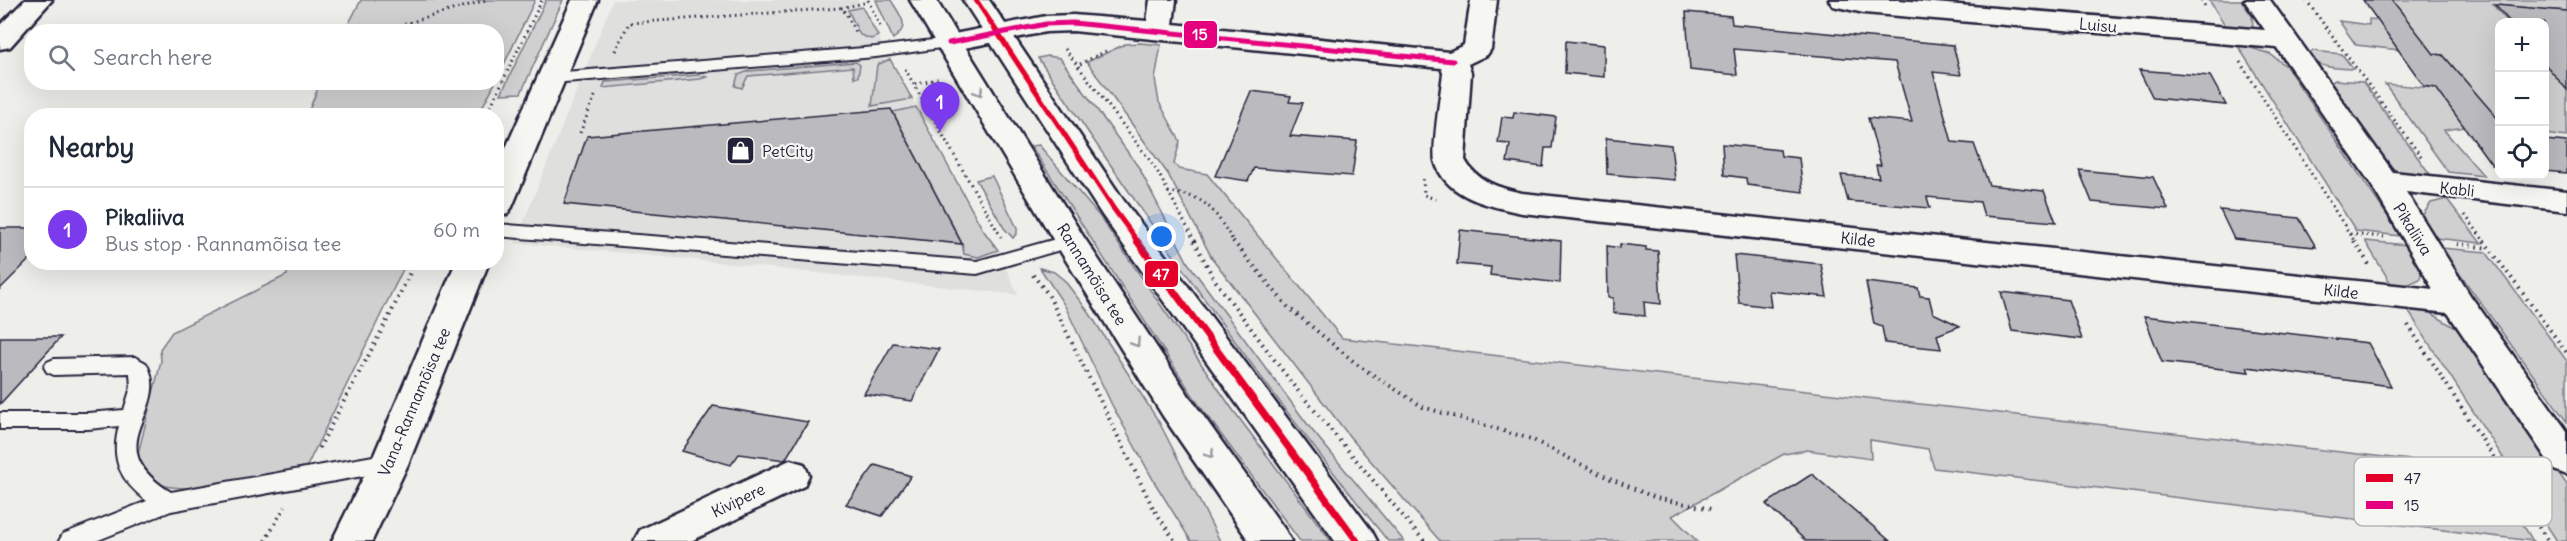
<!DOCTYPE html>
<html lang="en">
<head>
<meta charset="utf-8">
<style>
  :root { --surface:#fff; --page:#f6f6f7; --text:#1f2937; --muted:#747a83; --line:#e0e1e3; --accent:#7c3aed }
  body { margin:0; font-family:Delius,sans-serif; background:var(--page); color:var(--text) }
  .controls { position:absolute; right:18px; top:18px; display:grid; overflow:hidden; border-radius:12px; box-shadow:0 6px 24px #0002 }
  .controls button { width:54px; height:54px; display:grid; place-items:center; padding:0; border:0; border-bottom:2px solid var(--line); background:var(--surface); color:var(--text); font:30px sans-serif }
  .you { position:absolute; left:1162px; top:237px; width:21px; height:21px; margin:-15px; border:4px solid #fff; border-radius:50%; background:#1a73e8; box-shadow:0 0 0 9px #1a73e833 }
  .badge { display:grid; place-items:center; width:39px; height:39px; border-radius:50%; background:var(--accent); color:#fff; font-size:20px; font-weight:700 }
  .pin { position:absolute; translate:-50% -50px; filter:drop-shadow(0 2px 3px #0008) }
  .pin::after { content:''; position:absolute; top:32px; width:21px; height:18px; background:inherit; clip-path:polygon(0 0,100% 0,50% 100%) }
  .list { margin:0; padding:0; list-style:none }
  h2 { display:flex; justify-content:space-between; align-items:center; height:78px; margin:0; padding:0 24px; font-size:26px }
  h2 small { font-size:20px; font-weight:400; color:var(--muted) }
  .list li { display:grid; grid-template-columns:39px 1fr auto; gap:18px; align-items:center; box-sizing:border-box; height:84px; padding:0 24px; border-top:2px solid var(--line) }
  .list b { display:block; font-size:22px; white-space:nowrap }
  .list p { margin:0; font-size:20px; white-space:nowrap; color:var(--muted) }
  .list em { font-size:20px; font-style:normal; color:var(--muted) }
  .icon { flex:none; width:33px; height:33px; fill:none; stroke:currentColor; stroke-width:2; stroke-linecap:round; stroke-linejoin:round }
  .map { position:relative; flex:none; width:2567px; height:541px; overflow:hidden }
  .search { position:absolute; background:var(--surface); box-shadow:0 6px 24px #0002; left:24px; top:24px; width:480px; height:66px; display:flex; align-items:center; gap:15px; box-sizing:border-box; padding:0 21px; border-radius:24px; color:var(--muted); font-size:22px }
  .panel { position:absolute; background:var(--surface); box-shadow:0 6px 24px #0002; left:24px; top:108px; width:480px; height:162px; border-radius:24px }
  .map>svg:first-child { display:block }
</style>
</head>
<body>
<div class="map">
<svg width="2567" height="541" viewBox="0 0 2567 541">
  <rect width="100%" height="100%" fill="#eeeeeb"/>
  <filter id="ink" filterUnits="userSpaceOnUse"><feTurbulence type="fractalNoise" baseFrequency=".0167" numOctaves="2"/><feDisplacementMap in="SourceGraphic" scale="12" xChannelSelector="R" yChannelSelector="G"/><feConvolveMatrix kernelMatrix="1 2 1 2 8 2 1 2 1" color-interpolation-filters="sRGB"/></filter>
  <g filter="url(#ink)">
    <path fill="#dfdfde" d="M613,0H858L983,230L998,250L1018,295L697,260L515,243Z"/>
    <path fill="#d0d0d1" stroke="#797986" stroke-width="1.5" d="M361,0H535L497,79L496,32L345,31Z
      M546,0H563L521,93L501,94Z
      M876,0H891C900,16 912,26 893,39Z
      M2209,0H2241L2252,16L2253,25L2245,31L2230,33Z
      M2392,0H2567V11L2493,5L2508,22H2500L2499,128L2480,125L2444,130L2484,176L2448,172L2385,84L2474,91L2443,55L2356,45L2339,21L2369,25V19L2409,23Z
      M862,7L878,36L871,39L860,35L848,10Z
      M2544,40L2567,90V137L2545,134Z
      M1140,43L1161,45L1155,79L1159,102L1180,141L1174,164L1179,169L1207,174L1342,338L2489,469L2533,541L1934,468L1928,449L1870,440L1871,459L1807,450L1784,454L1672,516L1697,541H1440L1350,437L1212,258L1168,174L1087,62L1125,44Z
      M2236,43L2270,54L2286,66L2401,236L2356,231Z
      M2312,51L2342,54L2353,69C2336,68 2319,69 2308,55Z
      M1048,56L1060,58L1139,168L1188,263L1311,429L1404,541H1388C1262,386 1149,223 1038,58Z
      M890,59L912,99L872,106L877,65Z
      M856,62L860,65L858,77L854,78L853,67L748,76L742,88L735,86L738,75L749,71Z
      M699,75L707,77L700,79L603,88L605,82Z
      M2335,80L2363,82L2437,184C2423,180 2409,178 2397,171C2372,157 2345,109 2328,84Z
      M320,83V82L495,83L478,115H307Z
      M916,107L983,230L998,250L978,257L964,254L962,243L893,112Z
      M1039,145L1100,217L1233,410L1331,541H1300L1197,402L1031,146Z
      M992,176L1017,228V233L1013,238L1004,228L976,180Z
      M2447,199L2481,243L2436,238L2422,216L2431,203Z
      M2365,241L2408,245L2422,266L2420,279L2409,284L2393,287Z
      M2441,248L2486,252L2567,361V422Z
      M287,263H406L307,466C264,475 199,497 158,484C152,483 147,478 142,475L138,454L161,361L160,349L172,332L287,275Z
      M1040,268L1054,272L1064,280L1090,314L1159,422L1220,541H1191L1155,483L1112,405L1065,306Z
      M2403,303L2431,313L2464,333L2567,485V541H2557Z"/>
    <path fill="#bbbbbf" stroke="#22223b" stroke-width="1.5" d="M2363,0H2392L2434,54L2443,55L2499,120V166L2492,165L2436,88L2424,86Z
      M2495,5L2567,11V90L2544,63V22H2510Z
      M1686,12L1731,16L1732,24L1953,45L1961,75L1933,72L1952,142L1974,144L1989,185L2044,191L2056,222L1984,216L1980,202L1927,197L1930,208L1848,201L1841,175L1879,178L1876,165H1881L1868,118L1912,122L1895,62L1734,49L1737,75L1690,70Z
      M1566,41L1604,45V77L1565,73Z
      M2139,70L2210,76L2226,105L2153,98Z
      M1251,91L1291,96L1289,102L1303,103L1290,136L1357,141L1352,176L1254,168L1248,181L1215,176Z
      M891,109L962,244L564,204L587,136Z
      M1514,112L1556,117L1552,148H1545L1543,167L1507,162L1510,144L1498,143L1502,117L1513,118Z
      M1606,138L1671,145L1675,180L1607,174Z
      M2544,140L2567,142V173L2544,171Z
      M1722,144L1780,150L1781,156L1799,158L1803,192L1747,185L1746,178L1724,175Z
      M2079,170L2153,177L2168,209L2092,202Z
      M2220,210L2299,218L2316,247L2234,239Z
      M0,228H32V257L0,289Z
      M1460,230L1561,241L1560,283L1490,275L1491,267L1457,264Z
      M1620,244L1646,247V250L1658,251L1661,304L1644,302L1645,316L1613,313V298L1608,297L1607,246L1620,248Z
      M1734,255L1821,264L1827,297L1769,291L1771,307L1739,303Z
      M1866,282L1918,288L1920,296L1929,297L1933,313L1960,326L1937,335L1941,349L1885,343L1882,327L1874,324Z
      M2001,292L2068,300L2082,339L2012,331Z
      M2144,316L2368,343L2391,386L2247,367L2249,372L2162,362Z
      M0,337H61L0,404Z
      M893,343L939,349L912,401L864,394Z
      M713,406L725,408L808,422L785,460L739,454L731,465L682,451Z
      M875,465L911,476L882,516L846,504Z
      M1812,474L1890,541H1806L1766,504Z"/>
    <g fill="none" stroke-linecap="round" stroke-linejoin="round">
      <defs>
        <path id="lane" d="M949,38L957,43L955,46L876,57L552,83L544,78L552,73L876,47Z
          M496,224L977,261L1070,235L1077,237L1080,241L1077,245L977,274L496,236Z
          M135,357L146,363C174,411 94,445 171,492L390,453L398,456L401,462L398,468L390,471L171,511L96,541H59L63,534L147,501C120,481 110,459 119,426L88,429H0V413H88L124,410L131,387L130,373L54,375L47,372L44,367L47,362L54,359Z"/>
        <path id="street" d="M25,0H52L10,47L0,49V25Z
          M1150,0H1176L1173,24L1449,52L1464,45L1471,0H1497L1491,49L1487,55L1468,64L1471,73L1465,160C1476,181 1499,188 1522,193L2433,289L2369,181L2277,48L1864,13L1833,6L1829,0H1898L2265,30L2244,0H2270L2393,172L2567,191V211L2406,192L2470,295L2567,431V475L2554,470L2448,313L1522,213C1490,206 1445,198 1435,161C1432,148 1441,90 1443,73L1441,68L1073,31L1046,32L949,51L939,49L935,43L939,37L949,35L1046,16L1073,15L1147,21Z
          M790,460L804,464L809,475L804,486L691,541H634L640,530Z"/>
        <path id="secondary" d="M572,0H598L512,207L507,214L496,217V170Z
          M910,0H936L1083,236L1189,396L1285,530L1291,541H1249L1163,416L1054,241Z
          M963,0H989L1124,201L1371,530L1377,541H1335L1102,215Z
          M456,262H489L409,462L372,541H332L371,462Z"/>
      </defs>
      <use href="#lane" stroke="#22223b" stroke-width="4"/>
      <use href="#street" stroke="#22223b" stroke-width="5"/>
      <use href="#secondary" stroke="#22223b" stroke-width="5"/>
      <path stroke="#22223b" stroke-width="3" stroke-dasharray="1.5 4" stroke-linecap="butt" d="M868,0L881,29
        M2201,0L2206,8
        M2306,0L2423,159
        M841,8L868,2
        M378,32L486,0
        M1065,49L1155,167L1195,242
        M615,51L629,23L840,8L846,13L855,32
        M2240,62L2355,242
        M1080,64L1106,51
        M905,69L1001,237
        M915,84L938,79
        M486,116L542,0
        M580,133L595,96
        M1423,179L1424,195L1438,200
        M1168,192C1209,196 1213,210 1234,242
        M2465,215L2485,242
        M2350,234L2384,237"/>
      <path stroke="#22223b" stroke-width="4" stroke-dasharray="1.5 5" stroke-linecap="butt" d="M1194,241L1214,279L1294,386L1424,541
        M1233,241L1288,307L1359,366L1423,407L1531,439L1606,477L1656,498L1711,509
        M2354,241L2370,266
        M2484,241L2567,353
        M2457,244L2488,248
        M1033,275L1048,294L1153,508L1175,541
        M2408,325L2548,541
        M319,448L391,313L415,262
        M265,541L285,507"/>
      <use href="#lane" fill="#f6f6f2" fill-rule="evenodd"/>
      <use href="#street" fill="#f6f6f2" fill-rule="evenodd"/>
      <use href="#secondary" fill="#f6f6f2" fill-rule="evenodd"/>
      <defs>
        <path id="bus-1-far1" d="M976,0L1113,208L1138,242"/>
        <path id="bus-1" d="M1137,241L1357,541"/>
        <path id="bus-2" d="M949,43L1046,24L1073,23L1453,61"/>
      </defs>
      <use href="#bus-1-far1" stroke="#f6f6f2" stroke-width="9"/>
      <use href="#bus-1" stroke="#f6f6f2" stroke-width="11"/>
      <use href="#bus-2" stroke="#f6f6f2" stroke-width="9"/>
      <use href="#bus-1-far1" stroke="#e4002b" stroke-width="5"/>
      <use href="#bus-1" stroke="#e4002b" stroke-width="7"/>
      <use href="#bus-2" stroke="#e5007d" stroke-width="5"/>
    </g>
    <defs><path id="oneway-chevron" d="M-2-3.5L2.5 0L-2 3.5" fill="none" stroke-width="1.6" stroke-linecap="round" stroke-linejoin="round" transform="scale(1.5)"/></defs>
    <g stroke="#9797a0">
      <use href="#oneway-chevron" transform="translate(979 92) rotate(58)"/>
      <use href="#oneway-chevron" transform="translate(1136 343) rotate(57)"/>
      <use href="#oneway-chevron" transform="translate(1210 454) rotate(55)"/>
    </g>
  </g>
  <defs>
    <symbol id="shop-square" viewBox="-11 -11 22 22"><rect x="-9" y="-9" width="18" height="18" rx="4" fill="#22223b" stroke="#f6f6f2"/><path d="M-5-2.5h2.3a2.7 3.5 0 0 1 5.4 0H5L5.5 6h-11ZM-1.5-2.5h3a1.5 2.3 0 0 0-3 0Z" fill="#fff"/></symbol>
  </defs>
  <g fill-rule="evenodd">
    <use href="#shop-square" x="724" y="134" width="33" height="33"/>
  </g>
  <g text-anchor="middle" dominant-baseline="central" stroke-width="4.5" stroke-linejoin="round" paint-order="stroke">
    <g font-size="16" fill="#22223b" stroke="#f6f6f2">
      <text transform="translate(2098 25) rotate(5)">Luisu</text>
      <text transform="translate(2457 189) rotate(6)">Kabli</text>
      <text transform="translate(2413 229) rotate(58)">Pikaliiva</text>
      <text transform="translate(1858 239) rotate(6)">Kilde</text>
      <text transform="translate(1092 274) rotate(58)">Rannamõisa tee</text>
      <text transform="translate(2341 291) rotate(6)">Kilde</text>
      <text transform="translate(414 402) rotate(-67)">Vana-Rannamõisa tee</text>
      <text transform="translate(738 500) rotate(-26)">Kivipere</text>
    </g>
    <g font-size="16" fill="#22223b" stroke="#f6f6f2" text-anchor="start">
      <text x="762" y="151">PetCity</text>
    </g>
  </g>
  <rect x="2354" y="457" width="198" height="69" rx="9" fill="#f6f6f2" stroke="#b6b6bb" stroke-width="1.5"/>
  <rect x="2366" y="474" width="27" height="8" fill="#e4002b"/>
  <rect x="2366" y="501" width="27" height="8" fill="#e5007d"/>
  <g font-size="16" fill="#22223b">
    <text x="2404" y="484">47</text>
    <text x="2404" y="511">15</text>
  </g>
  <g stroke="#f6f6f2" stroke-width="2">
    <rect x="1183" y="20" width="35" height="29" rx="6" fill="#e5007d"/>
    <rect x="1144" y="260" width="35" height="28" rx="6" fill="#e4002b"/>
  </g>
  <g font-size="16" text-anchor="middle" font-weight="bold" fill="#fff">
    <text x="1200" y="40">15</text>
    <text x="1161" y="280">47</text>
  </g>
</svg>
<div class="controls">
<button>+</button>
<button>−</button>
<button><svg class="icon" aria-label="locate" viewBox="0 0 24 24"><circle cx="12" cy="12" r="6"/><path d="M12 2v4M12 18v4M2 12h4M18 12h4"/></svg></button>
</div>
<div class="you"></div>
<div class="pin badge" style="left:940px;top:132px">1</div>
<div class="search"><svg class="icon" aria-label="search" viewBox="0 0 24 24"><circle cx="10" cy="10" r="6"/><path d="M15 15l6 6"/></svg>Search here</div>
<section class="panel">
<h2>Nearby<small></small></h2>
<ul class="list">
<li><span class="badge">1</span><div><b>Pikaliiva</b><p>Bus stop · Rannamõisa tee</p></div><em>60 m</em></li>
</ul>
</section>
</div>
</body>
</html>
